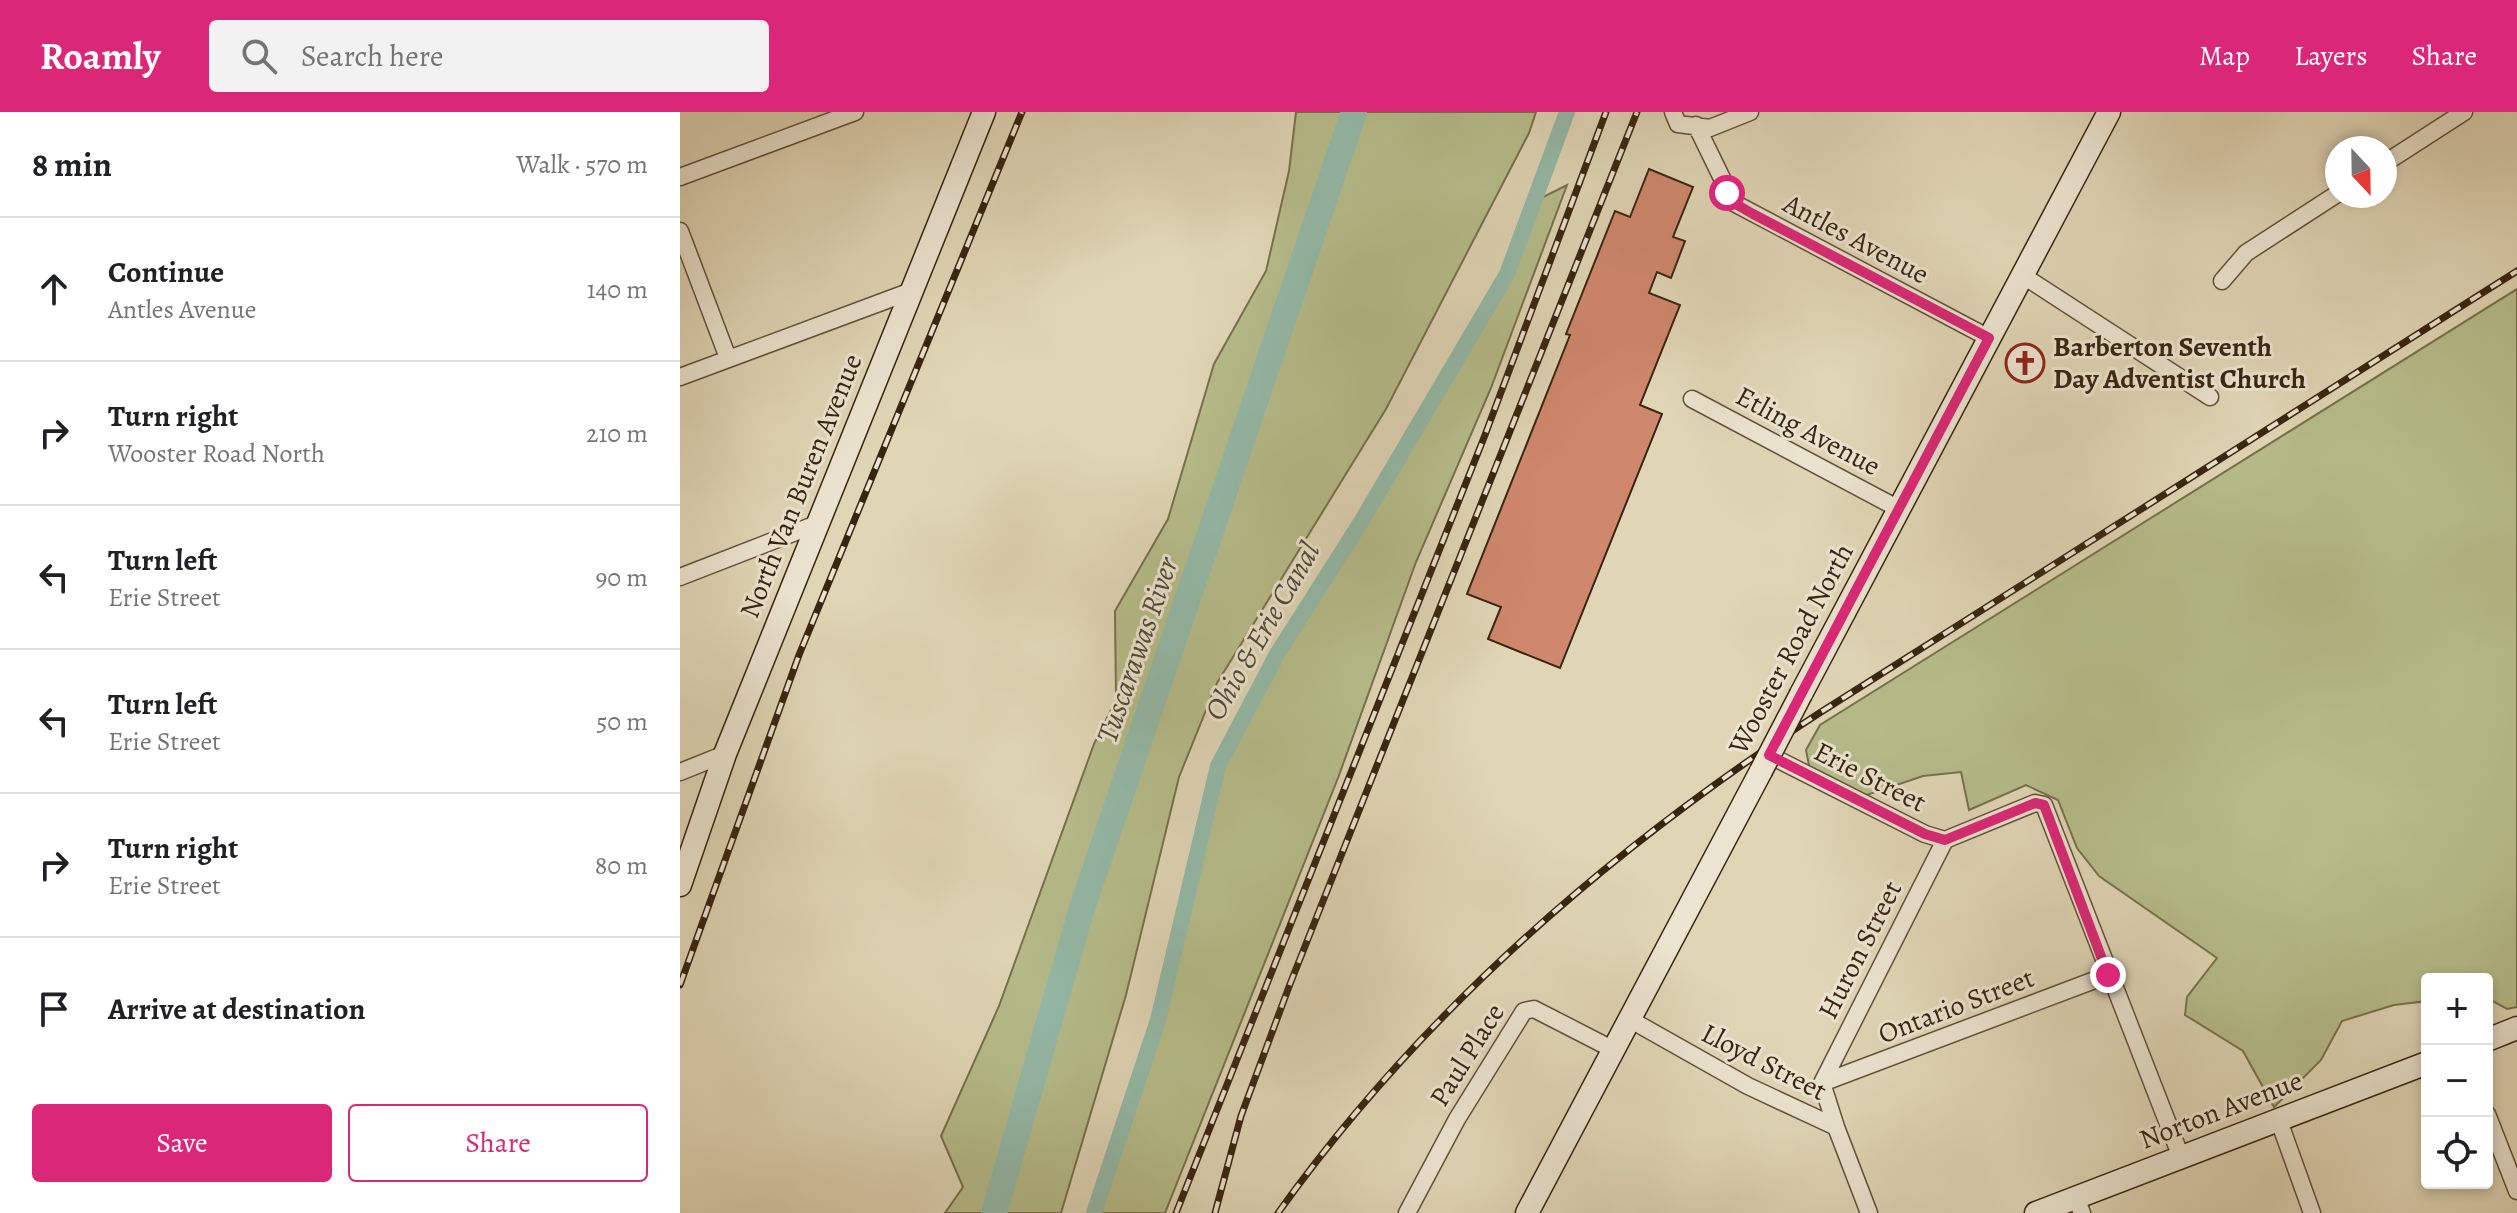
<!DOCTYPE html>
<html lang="en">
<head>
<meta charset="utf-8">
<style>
  :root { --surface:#fff; --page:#f2f2f2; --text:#202124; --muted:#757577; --line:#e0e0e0; --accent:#db2777 }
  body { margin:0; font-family:Alegreya,serif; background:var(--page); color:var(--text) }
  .controls { position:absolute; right:24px; bottom:24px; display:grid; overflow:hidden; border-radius:8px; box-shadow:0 4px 12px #0003 }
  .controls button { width:72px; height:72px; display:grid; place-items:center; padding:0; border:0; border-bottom:2px solid var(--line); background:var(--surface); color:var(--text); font:40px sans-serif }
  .compass { position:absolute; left:1645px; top:24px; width:72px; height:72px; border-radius:50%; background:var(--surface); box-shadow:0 4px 12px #0003; rotate:158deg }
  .stop { position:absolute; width:24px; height:24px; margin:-18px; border:6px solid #db2777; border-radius:50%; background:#fff }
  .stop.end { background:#db2777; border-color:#fff; box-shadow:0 2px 8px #0008 }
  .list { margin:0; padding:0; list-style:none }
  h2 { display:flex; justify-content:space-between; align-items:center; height:104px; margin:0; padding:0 32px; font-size:34px }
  h2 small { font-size:26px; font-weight:400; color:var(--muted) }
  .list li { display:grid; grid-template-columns:52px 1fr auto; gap:24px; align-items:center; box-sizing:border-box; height:144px; padding:0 32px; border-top:2px solid var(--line) }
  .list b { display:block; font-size:30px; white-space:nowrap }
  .list p { margin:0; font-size:26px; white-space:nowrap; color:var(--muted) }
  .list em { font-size:26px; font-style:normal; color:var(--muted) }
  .actions { display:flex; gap:16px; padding:24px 32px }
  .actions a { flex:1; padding:18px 0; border:2px solid var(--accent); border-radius:8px; text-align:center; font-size:28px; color:var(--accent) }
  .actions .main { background:var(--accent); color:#fff }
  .icon { flex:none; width:44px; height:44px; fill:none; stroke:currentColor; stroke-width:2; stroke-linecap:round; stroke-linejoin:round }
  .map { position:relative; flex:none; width:1837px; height:1101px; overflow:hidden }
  header { display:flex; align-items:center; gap:48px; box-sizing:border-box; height:112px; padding:0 40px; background:var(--accent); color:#fff }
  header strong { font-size:38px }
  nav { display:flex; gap:44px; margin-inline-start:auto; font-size:28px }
  .search { width:560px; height:72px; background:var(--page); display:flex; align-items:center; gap:20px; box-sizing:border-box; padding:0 28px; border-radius:8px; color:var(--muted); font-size:30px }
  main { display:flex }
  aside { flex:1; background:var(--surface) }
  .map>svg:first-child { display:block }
</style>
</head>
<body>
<header>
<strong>Roamly</strong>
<div class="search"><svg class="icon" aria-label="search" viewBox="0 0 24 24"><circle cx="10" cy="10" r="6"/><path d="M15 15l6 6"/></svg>Search here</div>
<nav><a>Map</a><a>Layers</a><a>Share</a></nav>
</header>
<main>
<aside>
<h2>8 min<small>Walk · 570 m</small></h2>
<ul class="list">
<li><svg class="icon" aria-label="ahead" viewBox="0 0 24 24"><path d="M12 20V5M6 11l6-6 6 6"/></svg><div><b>Continue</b><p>Antles Avenue</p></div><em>140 m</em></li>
<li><svg class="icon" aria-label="right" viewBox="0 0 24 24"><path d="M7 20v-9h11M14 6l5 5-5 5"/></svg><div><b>Turn right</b><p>Wooster Road North</p></div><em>210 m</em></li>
<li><svg class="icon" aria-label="left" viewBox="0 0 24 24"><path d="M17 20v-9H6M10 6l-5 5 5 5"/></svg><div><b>Turn left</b><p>Erie Street</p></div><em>90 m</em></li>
<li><svg class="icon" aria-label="left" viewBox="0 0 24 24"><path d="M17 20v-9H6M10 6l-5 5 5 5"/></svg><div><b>Turn left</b><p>Erie Street</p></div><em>50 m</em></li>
<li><svg class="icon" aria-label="right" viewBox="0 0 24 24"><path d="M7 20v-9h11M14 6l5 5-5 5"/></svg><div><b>Turn right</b><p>Erie Street</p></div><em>80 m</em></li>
<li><svg class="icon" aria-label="arrive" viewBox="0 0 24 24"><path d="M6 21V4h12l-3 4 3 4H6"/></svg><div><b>Arrive at destination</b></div></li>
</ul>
<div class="actions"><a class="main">Save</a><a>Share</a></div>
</aside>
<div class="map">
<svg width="1837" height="1101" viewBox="0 0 1837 1101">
  <rect width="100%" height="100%" fill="#e0d6b6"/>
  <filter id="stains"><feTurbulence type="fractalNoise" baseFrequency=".0025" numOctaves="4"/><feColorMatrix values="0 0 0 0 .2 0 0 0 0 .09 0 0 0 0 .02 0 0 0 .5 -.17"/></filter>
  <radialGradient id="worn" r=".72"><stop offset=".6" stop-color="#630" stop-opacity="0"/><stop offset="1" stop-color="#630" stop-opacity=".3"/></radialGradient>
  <path fill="#b6bd8b" stroke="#77714e" stroke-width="2" d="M616,0H856L849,21L706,297L537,571L499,665L446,883L381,1101H265L283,1075L261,1024L319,894L414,632L436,588L435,499L488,407L534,252L586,159L609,59Z
    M887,73L811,276L736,450L658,666L485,1101H414L478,908L538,654L827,162L853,90Z
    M1837,177V895L1827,897L1807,886V867H1747V889L1714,893L1662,909L1641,948L1594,995L1563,939L1505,903L1507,885L1537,846L1419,764L1397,736L1378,688L1346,673L1289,698L1281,660L1243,664L1175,687L1131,664L1126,638L1140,613Z"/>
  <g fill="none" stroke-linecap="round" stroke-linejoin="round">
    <path stroke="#94baa9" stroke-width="16" d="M414,1101L478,908L538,654L597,542L681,410L827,162L887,0"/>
    <path stroke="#94baa9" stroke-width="26" d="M314,1101L402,796L674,0"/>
  </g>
  <path fill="#cf876d" stroke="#382510" stroke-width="2" d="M969,57L1013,75L993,125L1005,129L991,166L977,160L969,181L1000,193L960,293L982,302L880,556L808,527L821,495L787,482L890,223L886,222L935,99L950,105Z"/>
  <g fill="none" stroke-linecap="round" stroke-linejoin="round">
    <defs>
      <path id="street" d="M993,0L998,12L1030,16L1070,0
        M1016,13L1054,91L1309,226
        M1705,51L1784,0
        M0,65L175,0
        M0,119L48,246
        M1342,163L1530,285
        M1542,169L1566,141L1657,82
        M0,265L234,178
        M1012,287L1219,397
        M0,465L139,411
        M1089,643L1245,722L1265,728L1355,691L1364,693L1501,1045
        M0,660L45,642
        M951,908L1068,974L1156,1015L1189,1101
        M1142,971L1428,863
        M1142,971L1265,728
        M1142,971L1156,1015
        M1807,1002L1837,1079
        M1599,1009L1632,1101
        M1396,1086L1402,1101
        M727,1101L777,1007L844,899L854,897L932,937"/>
      <path id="secondary" d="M1121,582L1429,0
        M0,773L45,642L304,0
        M1807,928L1837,916
        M847,1101L1081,659
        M1356,1101L1747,951"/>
    </defs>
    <use href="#street" stroke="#62513a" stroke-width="19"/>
    <use href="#secondary" stroke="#382510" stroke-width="25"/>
    <use href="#street" stroke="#ebe4d0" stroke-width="16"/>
    <use href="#secondary" stroke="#ebe4d0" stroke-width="22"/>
    <defs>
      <path id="rail" d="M0,873L119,543L342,0
        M496,1101L805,323L926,0
        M535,1101L561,1004L610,872L957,0
        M598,1101C743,898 933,735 1141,600L1837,159"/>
    </defs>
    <use href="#rail" stroke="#382510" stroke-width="7"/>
    <use href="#rail" stroke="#ebe4d0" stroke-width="4" stroke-dasharray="12" stroke-linecap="butt"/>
    <defs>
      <path id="secondary-bridge" d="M1081,659L1121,582"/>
    </defs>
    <use href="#secondary-bridge" stroke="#382510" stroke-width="25" stroke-linecap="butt"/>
    <use href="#secondary-bridge" stroke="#ebe4d0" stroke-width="22"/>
  </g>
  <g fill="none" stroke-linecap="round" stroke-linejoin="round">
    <path stroke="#db2777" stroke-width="10" d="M1047,81L1054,91L1073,102L1309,226L1089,643L1245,722L1265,728L1355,691L1364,693L1428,863"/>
  </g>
  <defs>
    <symbol id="church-ring" viewBox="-11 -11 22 22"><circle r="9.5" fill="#ebe4d0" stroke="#8f2418" stroke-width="1.5"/><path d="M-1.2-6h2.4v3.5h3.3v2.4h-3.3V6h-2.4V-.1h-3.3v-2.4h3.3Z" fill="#8f2418"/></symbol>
  </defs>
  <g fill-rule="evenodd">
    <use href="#church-ring" x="1323" y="229" width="44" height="44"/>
  </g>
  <g text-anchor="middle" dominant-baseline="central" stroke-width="6" stroke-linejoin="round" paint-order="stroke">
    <g font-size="28" fill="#382510" stroke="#ebe4d0">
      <text transform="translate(1176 127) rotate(28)">Antles Avenue</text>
      <text transform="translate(1128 319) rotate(28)">Etling Avenue</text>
      <text transform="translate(121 374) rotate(-68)">North Van Buren Avenue</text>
      <text transform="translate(1111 537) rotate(-62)">Wooster Road North</text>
      <text transform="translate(1190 665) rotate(27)">Erie Street</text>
      <text transform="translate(1180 838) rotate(-63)">Huron Street</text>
      <text transform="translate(1276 894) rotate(-21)">Ontario Street</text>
      <text transform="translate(787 943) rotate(-58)">Paul Place</text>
      <text transform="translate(1084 950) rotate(27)">Lloyd Street</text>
      <text transform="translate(1541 998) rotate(-21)">Norton Avenue</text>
    </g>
    <g font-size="28" font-weight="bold" fill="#382510" stroke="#ebe4d0" text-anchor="start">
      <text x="1373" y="235">Barberton Seventh<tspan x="1373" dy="32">Day Adventist Church</tspan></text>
    </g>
    <g font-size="30" font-style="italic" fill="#4f4a36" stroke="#ebe4d0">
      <text transform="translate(582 519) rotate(-60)">Ohio &amp; Erie Canal</text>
      <text transform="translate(457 538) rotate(-71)">Tuscarawas River</text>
    </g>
  </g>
  <rect width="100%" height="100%" filter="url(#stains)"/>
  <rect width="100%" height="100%" fill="url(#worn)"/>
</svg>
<div class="controls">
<button>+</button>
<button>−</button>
<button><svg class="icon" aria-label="locate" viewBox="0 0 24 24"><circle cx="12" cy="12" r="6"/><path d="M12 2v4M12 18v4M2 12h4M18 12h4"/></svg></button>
</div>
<svg class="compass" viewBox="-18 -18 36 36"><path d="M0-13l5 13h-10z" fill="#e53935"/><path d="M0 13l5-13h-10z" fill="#757577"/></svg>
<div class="stop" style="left:1047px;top:81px"></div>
<div class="stop end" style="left:1428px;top:863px"></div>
</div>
</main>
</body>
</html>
